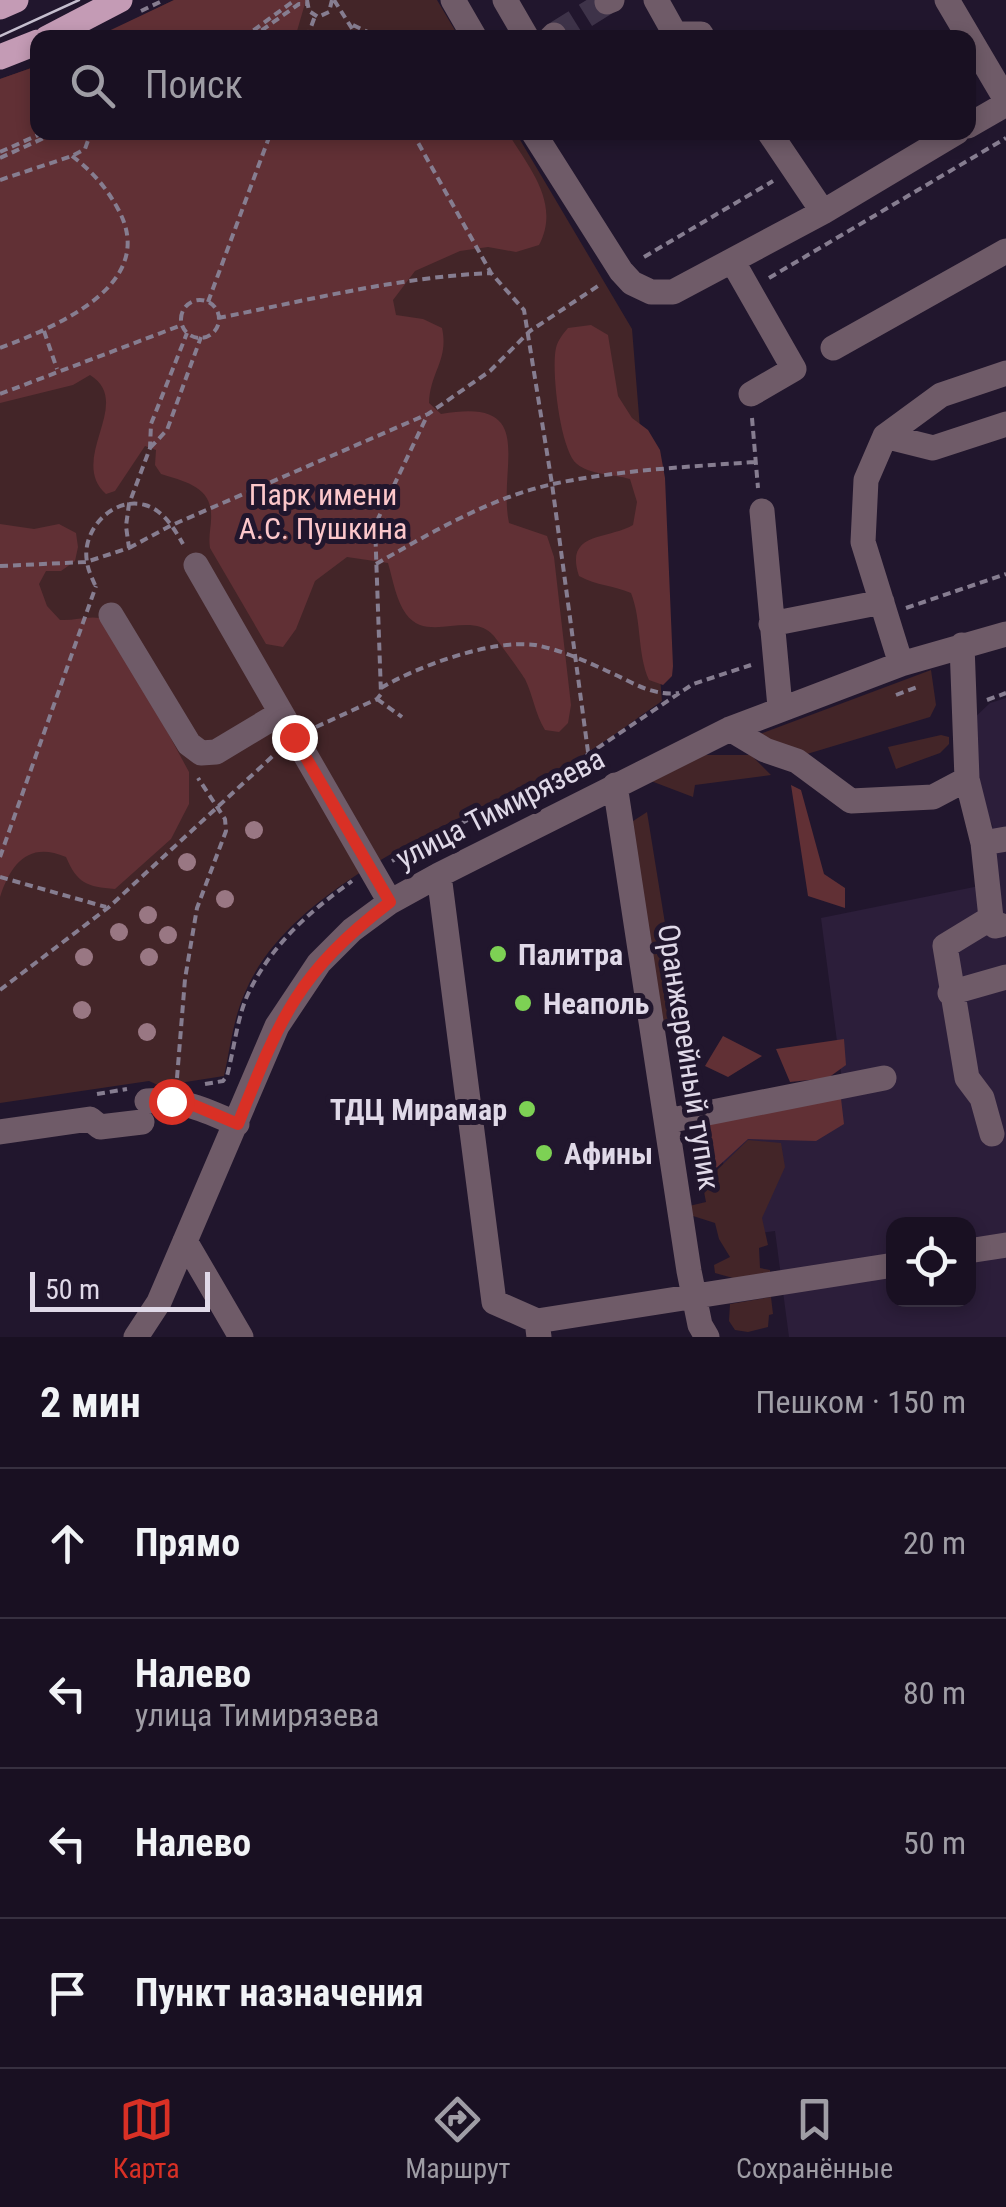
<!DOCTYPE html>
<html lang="ru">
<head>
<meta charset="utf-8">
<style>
  :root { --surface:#191022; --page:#261e2f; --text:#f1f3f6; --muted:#9f9da5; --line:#373040; --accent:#d93025 }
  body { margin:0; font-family:"Roboto Condensed",sans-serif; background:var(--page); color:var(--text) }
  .controls { position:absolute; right:30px; bottom:30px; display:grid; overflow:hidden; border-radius:20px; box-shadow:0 5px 15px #0003 }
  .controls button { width:90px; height:90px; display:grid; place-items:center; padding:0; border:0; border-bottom:2px solid var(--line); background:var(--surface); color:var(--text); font:50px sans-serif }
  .scale { position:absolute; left:30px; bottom:25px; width:180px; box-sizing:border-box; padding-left:10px; border:5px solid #e0d9e8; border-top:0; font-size:28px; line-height:35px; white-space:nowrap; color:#e0d9e8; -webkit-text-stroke:8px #21162d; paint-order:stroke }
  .stop { position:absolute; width:30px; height:30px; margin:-22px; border:8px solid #d93025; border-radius:50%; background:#fff }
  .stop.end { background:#d93025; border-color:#fff; box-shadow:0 2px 10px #0008 }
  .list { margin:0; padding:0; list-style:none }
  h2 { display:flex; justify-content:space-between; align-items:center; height:130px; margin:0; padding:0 40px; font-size:42px }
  h2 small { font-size:32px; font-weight:400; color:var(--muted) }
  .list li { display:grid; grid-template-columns:65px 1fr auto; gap:30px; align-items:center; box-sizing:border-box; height:150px; padding:0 40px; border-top:2px solid var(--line) }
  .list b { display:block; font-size:38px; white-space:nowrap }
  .list p { margin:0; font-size:32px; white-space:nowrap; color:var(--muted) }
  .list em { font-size:32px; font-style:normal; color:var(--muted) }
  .icon { flex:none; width:55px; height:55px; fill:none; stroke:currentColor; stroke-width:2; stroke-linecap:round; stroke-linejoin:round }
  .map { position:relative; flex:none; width:1006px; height:1337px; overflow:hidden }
  .search { position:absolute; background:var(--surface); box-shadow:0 5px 15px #0003; left:30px; right:30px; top:30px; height:110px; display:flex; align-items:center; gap:25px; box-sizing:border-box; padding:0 35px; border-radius:20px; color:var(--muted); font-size:38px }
  .sheet { height:730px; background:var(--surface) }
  nav { display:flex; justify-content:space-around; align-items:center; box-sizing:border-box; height:140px; border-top:2px solid var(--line); background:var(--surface); font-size:28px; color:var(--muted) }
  nav a { display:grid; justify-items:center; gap:5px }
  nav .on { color:var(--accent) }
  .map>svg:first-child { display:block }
</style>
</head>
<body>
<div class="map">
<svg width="1006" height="1337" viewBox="0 0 1006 1337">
  <rect width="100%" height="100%" fill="#21162d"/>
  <path fill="#2c1e3a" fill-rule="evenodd" d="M1006,698V1337H789L775,1231L738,1236L714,1118L842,1080L821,918L984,885L974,826L993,827L975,787L972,720L990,703ZM894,1224H968V1300H894Z"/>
  <path fill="#432528" d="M174,0H437L459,37L96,38Z
    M37,66L38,132L516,133L632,329L662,701C635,719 609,740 580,757C476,816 291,878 244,995C233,1020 230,1050 224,1076L160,1086L149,1081L0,1103V79Z
    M931,670L936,705L930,717L797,757L757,735Z
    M941,735L949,737V744L940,753L896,769L888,747Z
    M704,755H751L771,775L695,785L693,797L651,781Z
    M647,812L683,1035L660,1024L630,823Z
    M748,1140L781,1143L785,1167L762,1218L768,1245L759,1248L760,1268L770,1270V1278H733L715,1273L714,1265L730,1257L719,1239L715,1223L690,1215L689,1206L706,1202L701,1176L715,1172Z
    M771,1297L773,1314L769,1315L768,1327L748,1332L735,1330L729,1321L730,1304Z"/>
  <path fill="#613035" d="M174,0H306L297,31L301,37H96Z
    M37,66L38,132L508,133C529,168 561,203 539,245L516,252L488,247L460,251L415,271L393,300L396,315L423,319L442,328C449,360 430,372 429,403L441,414C540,396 497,467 509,523L547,536L554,557L571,705L568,723L559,732L545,730C535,714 533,695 525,679C520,671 499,642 493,635C469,610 428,644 406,614C396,600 393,580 388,563L347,557L315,581L296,629L283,647L266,644L210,548C208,535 212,525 211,513C210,486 183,481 161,474L155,465L156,450L145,446L115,491L106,494C67,459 135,403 90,375L73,385L0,403V79Z
    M591,325L608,335L618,396L632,418L648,430L660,450L665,478L673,666L672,676L663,685L649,680C637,653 642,621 631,593C613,585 597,586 579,576C564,531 608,540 633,525L637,502L630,479C613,474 590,475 577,464C560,450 551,369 556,348C558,340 563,334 568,328Z
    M0,524L34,529L59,524L76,533L78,547L75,561L61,571H46L39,584L47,606L60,620C77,621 91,614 107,620L189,772V804L171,839L115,889C87,887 77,883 66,857C29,841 11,863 0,897Z
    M791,785L801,790L824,874L845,888V908L808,896Z
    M723,1036L762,1056L728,1077L705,1066Z
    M844,1039L846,1065L828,1078L790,1082L776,1049Z
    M840,1090L844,1124L816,1141L748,1139L713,1171L692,1175L695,1126Z"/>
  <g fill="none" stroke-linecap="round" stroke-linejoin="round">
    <path stroke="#3e3349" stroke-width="25" stroke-dasharray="25 12" stroke-linecap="butt" d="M554,35L607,2"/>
    <path stroke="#867d90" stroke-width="4" stroke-dasharray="8 5" stroke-linecap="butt" d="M307,0L309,11L318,17L329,12L332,0
      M334,0L358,38
      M141,11L164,0
      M353,25L380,38
      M243,38L295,0
      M251,38L299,4H306
      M307,38L315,16
      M412,132L491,273L524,310L552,484L591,774
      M0,152L45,132
      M0,158L57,132
      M0,180L72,156L85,149L91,132
      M644,257L773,181
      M769,278L1006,138
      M181 319a19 19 0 1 1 38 0a19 19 0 1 1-38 0Z
      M208,302L271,132
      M218,318C309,300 399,277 491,273
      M44,331L57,369
      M0,348C55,327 160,285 118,209C106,187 92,171 72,156
      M0,394L182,325
      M752,418L758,488
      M150,448L167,430L201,337
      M129,548L172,525L428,414L490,371L530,331L601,284
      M376,564C432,532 490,498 553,484C618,470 687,467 754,462
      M0,566L86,562L129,548L126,526L129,504L150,448L151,424L187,333
      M95,585C92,578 88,570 87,562C81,531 112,496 145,505C163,510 174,528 183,544
      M906,608L1006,574
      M381,688C418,666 492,639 535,645C558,649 586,661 607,671C633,682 650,696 679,693
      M896,695L920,686
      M377,699L402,717
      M987,700L1006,693
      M316,727L377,699L381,694L375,525L428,414
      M0,857L96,586
      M392,861L587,755L693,684L751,665
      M0,877L106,907
      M0,990L109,907L275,754
      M177,1078L185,979L197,908L226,831L225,819L198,778
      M205,1084L223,1081L227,1076C234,1050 237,1018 248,994C271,945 309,912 352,881
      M97,1094L127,1089"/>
    <path stroke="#6f5b68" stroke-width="25" d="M453,0L475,38
      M505,0L527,38
      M656,0L675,34H701L703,38
      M947,0L1006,100
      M607,2L612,0
      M551,38L554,35
      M968,126L1006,104
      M533,132L621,271L632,283L651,292H673L823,212L957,132
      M769,132L823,212
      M733,262L794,369L751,394
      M833,348L1006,251
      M885,436L933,448L1006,424
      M762,511L780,707
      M196,565L390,902
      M111,615L189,744L201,753L216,752L281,713
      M771,624L882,602
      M962,645L967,779L983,843L1006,839
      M901,664L863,542L866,480L885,436L941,395L1006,373
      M730,729L765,750L797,761L851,801L933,797L967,779
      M615,785L689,1271L700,1325L707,1337
      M983,843L991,918L995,926L1000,925
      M439,875L494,1302L537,1321
      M991,918L945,946L967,1078L982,1098L992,1134
      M950,993L1006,977
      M147,1101C180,1098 208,1111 237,1124
      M667,1121L884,1078
      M0,1132L90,1119L100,1127L142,1122
      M185,1241L241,1337
      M968,1251L1006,1245
      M136,1337L159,1302L277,1026L319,963L352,930L390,902L439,875L730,729L901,664L1006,634
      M539,1337L537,1321L894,1265"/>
    <path stroke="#c49bb5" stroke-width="25" d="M0,7L16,0
      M47,38L120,0
      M0,57L38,42"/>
    <path stroke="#c5bece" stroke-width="2.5" d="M0,36L79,0"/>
  </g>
  <g fill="#997783">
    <circle cx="254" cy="830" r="9"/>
    <circle cx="187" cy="862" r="9"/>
    <circle cx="225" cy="899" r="9"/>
    <circle cx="148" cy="915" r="9"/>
    <circle cx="119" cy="932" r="9"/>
    <circle cx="168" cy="935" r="9"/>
    <circle cx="84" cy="957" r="9"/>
    <circle cx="149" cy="957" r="9"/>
    <circle cx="82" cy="1010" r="9"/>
    <circle cx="147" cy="1032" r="9"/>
  </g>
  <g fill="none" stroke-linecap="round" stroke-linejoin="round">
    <path stroke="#d93025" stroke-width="12" d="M171,1101L191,1104L238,1124C280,1018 297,973 390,902L294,737"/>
  </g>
  <g fill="#7dd154" stroke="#21162d" stroke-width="4">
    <circle cx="498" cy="954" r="10"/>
    <circle cx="523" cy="1003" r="10"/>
    <circle cx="527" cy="1109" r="10"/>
    <circle cx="544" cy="1153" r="10"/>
  </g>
  <g text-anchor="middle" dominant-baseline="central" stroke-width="10" stroke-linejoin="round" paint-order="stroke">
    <g font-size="30" fill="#fcc7ca" stroke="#21162d">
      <text x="323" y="494">Парк имени<tspan x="323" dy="34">А.С. Пушкина</tspan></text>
    </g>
    <g font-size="30" fill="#e0d9e8" stroke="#21162d">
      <text transform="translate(500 808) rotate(-27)">улица Тимирязева</text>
      <text transform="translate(689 1057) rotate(81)">Оранжерейный тупик</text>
    </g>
    <g font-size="30" font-weight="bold" fill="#e0d9e8" stroke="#21162d" text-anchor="start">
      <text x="518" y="954">Палитра</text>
      <text x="543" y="1003">Неаполь</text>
      <text x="507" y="1109" text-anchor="end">ТДЦ Мирамар</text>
      <text x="564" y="1153">Афины</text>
    </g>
  </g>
</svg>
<div class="controls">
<button><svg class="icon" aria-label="locate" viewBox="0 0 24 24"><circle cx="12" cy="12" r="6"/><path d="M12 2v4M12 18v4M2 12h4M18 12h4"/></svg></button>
</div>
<div class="scale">50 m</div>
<div class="stop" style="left:171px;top:1101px"></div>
<div class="stop end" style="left:294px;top:737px"></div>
<div class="search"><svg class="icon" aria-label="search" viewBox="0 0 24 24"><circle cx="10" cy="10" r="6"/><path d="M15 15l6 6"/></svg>Поиск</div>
</div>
<section class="sheet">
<h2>2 мин<small>Пешком · 150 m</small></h2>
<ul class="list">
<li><svg class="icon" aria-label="ahead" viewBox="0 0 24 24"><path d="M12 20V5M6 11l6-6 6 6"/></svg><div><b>Прямо</b></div><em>20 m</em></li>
<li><svg class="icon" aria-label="left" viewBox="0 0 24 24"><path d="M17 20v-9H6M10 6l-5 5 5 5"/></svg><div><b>Налево</b><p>улица Тимирязева</p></div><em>80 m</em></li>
<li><svg class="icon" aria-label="left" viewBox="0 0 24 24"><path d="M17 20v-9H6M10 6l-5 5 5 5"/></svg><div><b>Налево</b></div><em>50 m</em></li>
<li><svg class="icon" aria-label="arrive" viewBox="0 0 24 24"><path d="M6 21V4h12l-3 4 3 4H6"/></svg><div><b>Пункт назначения</b></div></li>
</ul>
</section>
<nav>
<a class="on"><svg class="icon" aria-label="map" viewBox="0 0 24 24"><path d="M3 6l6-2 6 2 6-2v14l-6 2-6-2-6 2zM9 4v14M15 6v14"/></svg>Карта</a>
<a><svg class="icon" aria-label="directions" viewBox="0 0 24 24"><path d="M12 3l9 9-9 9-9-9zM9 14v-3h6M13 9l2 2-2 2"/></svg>Маршрут</a>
<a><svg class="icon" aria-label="saved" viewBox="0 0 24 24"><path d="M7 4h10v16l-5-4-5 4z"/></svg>Сохранённые</a>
</nav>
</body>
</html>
